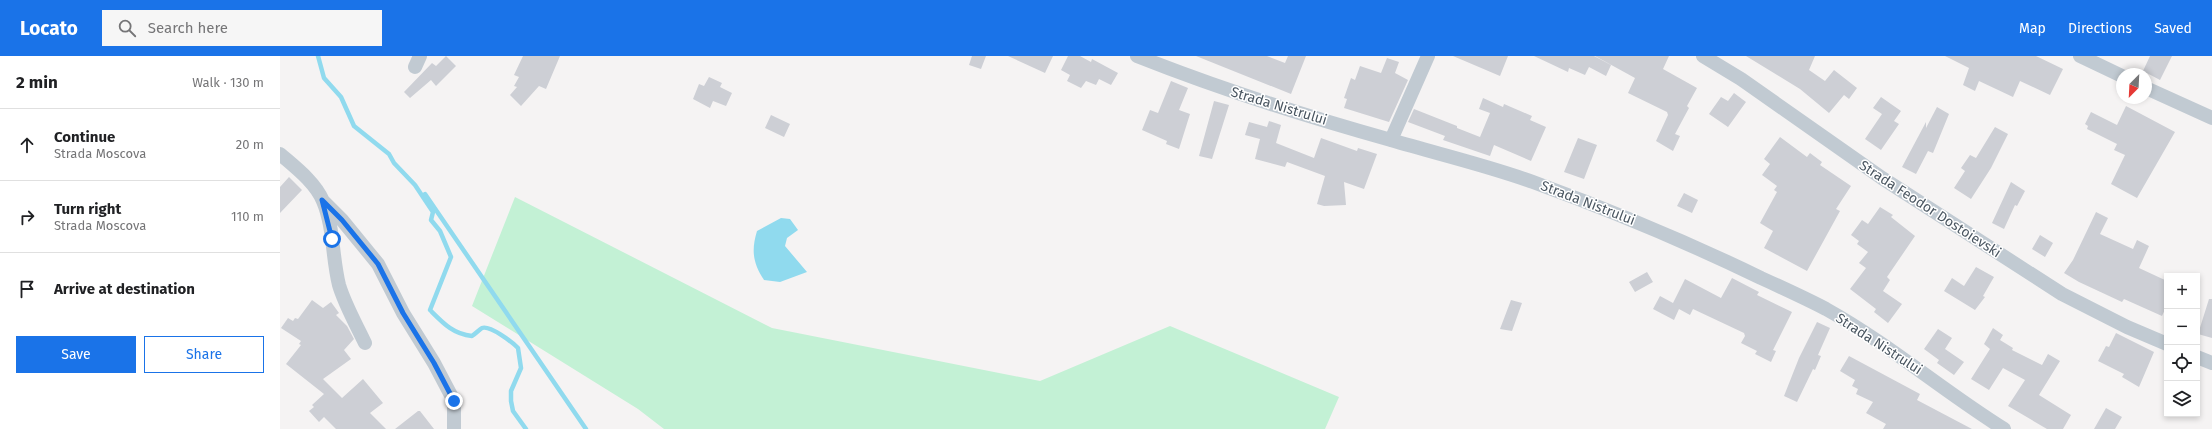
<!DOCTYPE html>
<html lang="en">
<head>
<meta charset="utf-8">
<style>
  :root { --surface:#fff; --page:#f6f6f6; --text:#202124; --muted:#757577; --line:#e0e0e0; --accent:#1a73e8 }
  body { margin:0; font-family:"Fira Sans",sans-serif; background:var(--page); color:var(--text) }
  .controls { position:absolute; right:12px; bottom:12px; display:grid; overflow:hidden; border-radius:0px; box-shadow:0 2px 6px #0003 }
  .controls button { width:36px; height:36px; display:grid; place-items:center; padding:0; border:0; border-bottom:1px solid var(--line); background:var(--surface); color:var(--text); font:20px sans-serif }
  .compass { position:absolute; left:1836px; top:12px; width:36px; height:36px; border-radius:50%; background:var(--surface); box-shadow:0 2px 6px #0003; rotate:204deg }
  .stop { position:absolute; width:12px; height:12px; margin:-9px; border:3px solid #1a73e8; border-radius:50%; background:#fff }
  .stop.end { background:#1a73e8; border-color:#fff; box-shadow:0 1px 4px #0008 }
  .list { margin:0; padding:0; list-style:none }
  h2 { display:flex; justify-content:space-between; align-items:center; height:52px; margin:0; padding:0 16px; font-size:17px }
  h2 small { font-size:13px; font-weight:400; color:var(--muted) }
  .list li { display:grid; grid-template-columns:26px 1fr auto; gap:12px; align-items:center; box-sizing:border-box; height:72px; padding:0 16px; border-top:1px solid var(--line) }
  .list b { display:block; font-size:15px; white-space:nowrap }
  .list p { margin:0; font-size:13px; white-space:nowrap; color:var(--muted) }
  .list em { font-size:13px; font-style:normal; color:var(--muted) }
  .actions { display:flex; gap:8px; padding:12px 16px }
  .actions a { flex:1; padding:9px 0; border:1px solid var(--accent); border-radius:0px; text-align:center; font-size:14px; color:var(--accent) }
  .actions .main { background:var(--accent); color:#fff }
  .icon { flex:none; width:22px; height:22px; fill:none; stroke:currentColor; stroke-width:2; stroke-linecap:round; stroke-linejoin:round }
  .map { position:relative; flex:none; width:1932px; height:373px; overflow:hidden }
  header { display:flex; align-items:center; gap:24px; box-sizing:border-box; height:56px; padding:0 20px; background:var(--accent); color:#fff }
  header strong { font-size:19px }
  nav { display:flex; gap:22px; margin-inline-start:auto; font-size:14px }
  .search { width:280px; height:36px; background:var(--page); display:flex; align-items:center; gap:10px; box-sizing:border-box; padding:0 14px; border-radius:0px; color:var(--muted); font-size:15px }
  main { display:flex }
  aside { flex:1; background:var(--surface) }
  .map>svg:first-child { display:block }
</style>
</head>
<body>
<header>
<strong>Locato</strong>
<div class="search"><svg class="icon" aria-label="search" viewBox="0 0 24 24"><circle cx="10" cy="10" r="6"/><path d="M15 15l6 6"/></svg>Search here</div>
<nav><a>Map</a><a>Directions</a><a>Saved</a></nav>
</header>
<main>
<aside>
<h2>2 min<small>Walk · 130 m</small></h2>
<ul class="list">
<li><svg class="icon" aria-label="ahead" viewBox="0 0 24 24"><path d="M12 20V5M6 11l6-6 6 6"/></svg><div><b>Continue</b><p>Strada Moscova</p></div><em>20 m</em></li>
<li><svg class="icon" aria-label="right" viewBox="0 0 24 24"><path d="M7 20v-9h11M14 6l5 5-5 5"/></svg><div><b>Turn right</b><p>Strada Moscova</p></div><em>110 m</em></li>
<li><svg class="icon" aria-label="arrive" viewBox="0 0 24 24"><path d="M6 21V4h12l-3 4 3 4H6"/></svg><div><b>Arrive at destination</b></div></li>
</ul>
<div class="actions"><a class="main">Save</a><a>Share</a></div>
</aside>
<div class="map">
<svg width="1932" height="373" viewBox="0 0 1932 373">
  <rect width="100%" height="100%" fill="#f5f3f3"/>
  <path fill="#c3f1d5" d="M235,141L492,272L760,325L890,270L1059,341L1045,373H384L358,353L192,250Z"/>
  <path fill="#90daee" d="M501,162L510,163L518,174L507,182L505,190L527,216L500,226L484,224C473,207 471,195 477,175Z"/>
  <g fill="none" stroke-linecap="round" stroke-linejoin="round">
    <path stroke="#90daee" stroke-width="4.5" d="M38,0L44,22L61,41L74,70L109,98L114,107L135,129L153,156L151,164L160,175L171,201L150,254C163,267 173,278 192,280C195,278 199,274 202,272C210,269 232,286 238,292L241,312L231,335V345L233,355L246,373
      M145,138L306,373"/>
  </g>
  <path fill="#cdcfd5" d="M166,0L176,10L156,30L151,24L130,42L124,36L152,7L156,10Z
    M243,0H280L266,33L259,30L241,50L230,39L237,31L234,30L239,21L234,19Z
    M692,0H706L701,13L689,9Z
    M728,0H773L765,17Z
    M788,0H800L811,6L812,3L838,17L831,29L819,23L816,29L806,25L801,32L787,25L790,19L781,14Z
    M916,0H987L1005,7L1008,0H1026L1011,38Z
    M1173,0H1228L1220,20Z
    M1254,0H1314L1331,9L1326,20L1309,11L1305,19L1289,12L1288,16Z
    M1315,0H1389L1383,13L1417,32L1407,50L1409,52L1395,78L1400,80L1393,95L1376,85L1388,59L1387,56L1348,37L1355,22Z
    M1466,0H1535L1529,14L1545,25L1554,14L1577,32L1569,43L1564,39L1549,57L1520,33Z
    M1665,0H1756L1783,13L1770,39L1740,25L1733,41L1699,25L1695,35L1683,29L1689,12Z
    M1870,0H1892L1880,24L1863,15Z
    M1107,2L1119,6L1115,17L1128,24L1109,66L1064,52L1067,43L1064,42L1071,22L1075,24L1080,10L1101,17Z
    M429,21L442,27L440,31L452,37L446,50L433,45L430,52L413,43L419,28L424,30Z
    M891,25L908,32L899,54L910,58L899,93L886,88L887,85L862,74L870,54L878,57Z
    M1454,37L1466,46L1448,71L1429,58L1441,41L1448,45Z
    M1601,41L1621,55L1614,65L1619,68L1601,94L1585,83L1602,58L1593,52Z
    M1203,42L1223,51L1224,48L1252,60L1250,64L1266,71L1251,105L1214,89L1210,100L1163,84L1165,80L1128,66L1134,53L1177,70V72L1200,81L1210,57L1199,53Z
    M934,45L949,49L932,103L919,100Z
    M1846,50L1895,76L1857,142L1831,128L1845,99L1834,94L1837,88L1807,73L1808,70L1805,68L1811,56L1837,69Z
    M1657,51L1669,58L1653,97L1648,95L1636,118L1622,111L1646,66V72Z
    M491,59L510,68L504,81L485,72Z
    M989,65L1001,69L996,87L1034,102L1041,82L1077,95L1078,92L1097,98L1084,133L1064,126L1066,149L1044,150L1037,148L1045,120L1007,106L1005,111L975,103L980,83L965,79L969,66L987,71Z
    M1715,71L1728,78L1711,112L1691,143L1674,132L1685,115L1681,112L1690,99L1696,102Z
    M1500,81L1527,101L1530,97L1542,106L1540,109L1571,130L1556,153L1560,155L1527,215L1484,192L1493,175L1480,167L1497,136L1494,134L1497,130L1482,119L1490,108L1484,103Z
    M1298,82L1317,89L1304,123L1284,116Z
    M9,121L22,134L0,157V131Z
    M1731,126L1745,135L1737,150L1735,149L1724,173L1712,167Z
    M1404,137L1418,144L1412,157L1397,150Z
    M1600,151L1613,159L1611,161L1635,180L1607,221L1610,224L1603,235L1622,248L1608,267L1594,256L1596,253L1570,233L1586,212L1579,207L1588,196L1577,188L1579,185L1571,179L1582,164L1588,168Z
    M1816,156L1828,162L1820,178L1853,193L1857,184L1869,190L1859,212L1887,225V249L1882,260L1844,243L1842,246L1799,226L1784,217L1793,204Z
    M1760,179L1773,187L1765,201L1752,193Z
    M1696,211L1714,221L1703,240L1705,241L1695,254L1664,235L1672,222L1684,230Z
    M1367,216L1373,226L1355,236L1349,226Z
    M1452,222L1479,236L1477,239L1512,256L1493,294L1496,295L1491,306L1475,298L1477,295L1461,287L1465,280L1464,277L1413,253L1410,259L1399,253L1394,264L1373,253L1380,240L1393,247L1405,223L1441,242Z
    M1929,243H1932V282L1918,278Z
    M32,244L43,252L51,246L59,257L56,259L67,270L74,283L64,294L71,303L43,323L62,342L83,323L103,347L90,357L106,373H56L44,361L39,366L29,355L34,351L32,349L44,338L6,308L21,289L19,288L21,285L1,272L8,262L13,265L15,262L18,263Z
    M1231,244L1242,247L1232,275L1220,273Z
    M1537,266L1550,272L1538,299L1541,300L1535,314L1533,313L1517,346L1504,340L1519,302Z
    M1713,272L1723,279L1720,284L1733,292L1732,294L1762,309L1768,298L1780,305L1759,339L1791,359L1783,373H1767L1728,350L1745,324L1723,312L1709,334L1691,323L1710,293L1704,288Z
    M1658,273L1672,282L1665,293L1684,306L1674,319L1657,307L1659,304L1644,293Z
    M1836,277L1874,296L1859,331L1842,321L1844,318L1818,305L1826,290L1829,291Z
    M1569,300L1640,338L1637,344L1692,373H1603L1606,368L1586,357L1593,346L1576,338L1578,333L1572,330L1575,324L1560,315Z
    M1826,352L1842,361L1835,373H1814Z
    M138,355H140L154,373H115Z"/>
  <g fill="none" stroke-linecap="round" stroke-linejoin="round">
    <path stroke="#c1cad2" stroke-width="14" d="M857,0C940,33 1025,60 1111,84C1158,98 1206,109 1253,126C1330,154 1407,186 1481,222C1503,232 1525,242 1546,253C1609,288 1663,335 1724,373
      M1423,0L1461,23L1602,122L1782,238L1847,271L1887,288
      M1800,0L1842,20
      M135,11L140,0
      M1866,32L1932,62
      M1111,84L1148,0
      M0,98C15,111 35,126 43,145C54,171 52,201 59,229C65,249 76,268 85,287
      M43,145L62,164L98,208L123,257L154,307L174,345V373
      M1917,301L1932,307"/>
  </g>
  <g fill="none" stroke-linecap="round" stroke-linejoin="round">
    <path stroke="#1a73e8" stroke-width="5" d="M52,183L42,144L62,164L98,208L123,257L154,307L174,345"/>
  </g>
  <g text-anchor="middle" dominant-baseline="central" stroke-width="3" stroke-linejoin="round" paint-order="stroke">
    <g font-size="14" fill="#4a5661" stroke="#fff">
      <text transform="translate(999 50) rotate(17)">Strada Nistrului</text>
      <text transform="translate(1308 147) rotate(21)">Strada Nistrului</text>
      <text transform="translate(1650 153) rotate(33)">Strada Feodor Dostoievski</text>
      <text transform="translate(1599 288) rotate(33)">Strada Nistrului</text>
    </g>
  </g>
</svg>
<div class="controls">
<button>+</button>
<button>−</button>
<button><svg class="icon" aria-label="locate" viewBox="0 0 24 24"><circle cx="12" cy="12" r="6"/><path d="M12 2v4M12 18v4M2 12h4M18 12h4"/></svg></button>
<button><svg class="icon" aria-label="layers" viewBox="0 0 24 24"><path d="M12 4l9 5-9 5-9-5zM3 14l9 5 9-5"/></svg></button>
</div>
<svg class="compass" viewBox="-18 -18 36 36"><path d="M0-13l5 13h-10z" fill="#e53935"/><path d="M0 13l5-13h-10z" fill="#757577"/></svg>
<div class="stop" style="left:52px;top:183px"></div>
<div class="stop end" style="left:174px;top:345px"></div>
</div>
</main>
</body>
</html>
